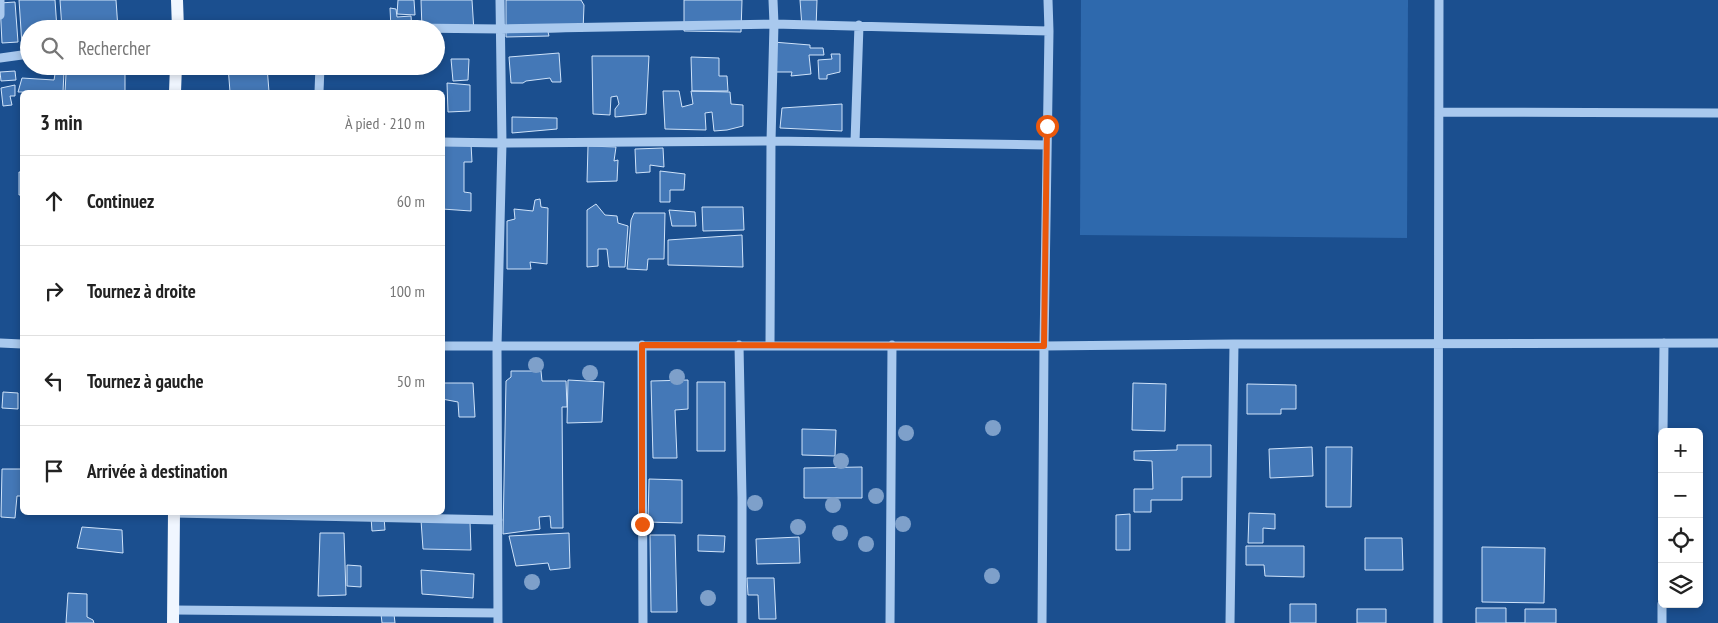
<!DOCTYPE html>
<html lang="fr">
<head>
<meta charset="utf-8">
<style>
  :root { --surface:#fff; --page:#f2f2f2; --text:#222; --muted:#767676; --line:#e0e0e0 }
  body { margin:0; font-family:"PT Sans Narrow",sans-serif; background:var(--page); color:var(--text) }
  .controls { position:absolute; right:15px; bottom:15px; display:grid; overflow:hidden; border-radius:8px; box-shadow:0 2px 8px #0003 }
  .controls button { width:45px; height:45px; display:grid; place-items:center; padding:0; border:0; border-bottom:1px solid var(--line); background:var(--surface); color:var(--text); font:25px sans-serif }
  .stop { position:absolute; width:15px; height:15px; margin:-11px; border:4px solid #ea580c; border-radius:50%; background:#fff }
  .stop.end { background:#ea580c; border-color:#fff; box-shadow:0 1px 5px #0008 }
  .list { margin:0; padding:0; list-style:none }
  h2 { display:flex; justify-content:space-between; align-items:center; height:65px; margin:0; padding:0 20px; font-size:21px }
  h2 small { font-size:16px; font-weight:400; color:var(--muted) }
  .list li { display:grid; grid-template-columns:32px 1fr auto; gap:15px; align-items:center; box-sizing:border-box; height:90px; padding:0 20px; border-top:1px solid var(--line) }
  .list b { display:block; font-size:19px; white-space:nowrap }
  .list em { font-size:16px; font-style:normal; color:var(--muted) }
  .icon { flex:none; width:28px; height:28px; fill:none; stroke:currentColor; stroke-width:2; stroke-linecap:round; stroke-linejoin:round }
  .map { position:relative; flex:none; width:1718px; height:623px; overflow:hidden }
  .search { position:absolute; background:var(--surface); box-shadow:0 2px 8px #0003; left:20px; top:20px; width:425px; height:55px; display:flex; align-items:center; gap:12px; box-sizing:border-box; padding:0 18px; border-radius:28px; color:var(--muted); font-size:19px }
  .panel { position:absolute; background:var(--surface); box-shadow:0 2px 8px #0003; left:20px; top:90px; width:425px; height:425px; border-radius:8px }
  .map>svg:first-child { display:block }
</style>
</head>
<body>
<div class="map">
<svg width="1718" height="623" viewBox="0 0 1718 623">
  <rect width="100%" height="100%" fill="#1b4f8f"/>
  <path fill="#2e69ad" d="M1081,0H1408L1407,238L1080,235Z"/>
  <path fill="#4478b7" stroke="#cfe3fa" d="M19,0H55L57,29H29V44L22,45Z
    M60,0H116L118,29H62Z
    M398,0H414L415,15L397,14Z
    M421,0H472L474,32L422,29Z
    M506,0H581L584,5L583,31L548,32L549,36L506,37Z
    M684,0H742L741,32L684,31Z
    M800,0H817L816,28L802,27Z
    M15,2L18,42L2,43L0,3Z
    M390,8L396,9L397,17L411,16L412,29H391Z
    M773,42L810,45V48H823L824,55H809L811,74L791,76L792,72H775Z
    M559,53L561,82H552L550,78L526,81L523,83H511L509,57Z
    M831,54H840V72L827,75V79H819L818,60L832,59Z
    M592,56H649L646,114L615,117V109L619,104L617,96L611,97L610,115L593,114Z
    M691,57L719,58V76H727L728,91H692Z
    M451,59H469L468,80L453,81Z
    M228,66H267L269,92H230Z
    M15,71L16,80L1,81L0,72Z
    M64,71L63,92H18L22,78L54,80L55,74Z
    M125,72V92H65L66,74Z
    M447,83L470,85V111L448,112Z
    M15,85V96H10L12,105L3,106L1,88Z
    M663,91H679L682,107L693,104L691,91L730,92L731,104L743,105V126L727,130L714,131L712,112L705,113L706,130L665,129Z
    M842,104V131L780,128L782,108Z
    M512,117L557,118V129L512,133Z
    M471,144L472,162H464V192L471,193V211L442,209V145Z
    M588,146L616,147L614,161L618,160L617,181L587,182Z
    M663,148L664,167L650,165V172L636,173L635,149Z
    M660,171L685,174L684,190H670V202H660Z
    M19,172H22V195H19Z
    M540,199L541,207L548,208L547,264L530,262L531,269H507V221L515,219L514,209L533,211L535,200Z
    M596,204L605,215L617,216L618,223L628,226L625,267H609L607,249H598V266L587,267V210Z
    M702,207H743L744,230L703,231Z
    M669,210L695,212L696,226H672Z
    M634,213H665L664,259H648L647,270L627,269L631,220Z
    M742,235L743,267L668,265V240Z
    M511,371H541L542,381H566L567,407H562L563,528H551L550,516L539,517L540,529L503,534L506,381L511,377Z
    M568,380L604,382L602,422L567,423Z
    M688,380V409L675,410L677,458H653L651,381Z
    M697,382H725V451H697Z
    M442,383H473L475,417H459L458,402L442,399Z
    M1133,383L1166,384L1165,431L1132,430Z
    M1247,384L1296,385V409H1281V414H1247Z
    M3,392L18,393V409L2,408Z
    M802,429L836,430L835,456L802,455Z
    M1177,445H1211V477H1182V500H1151V512H1134V489H1153L1152,461L1134,460V451L1177,450Z
    M1312,447L1313,476L1270,478L1269,449Z
    M1326,447H1352L1351,507H1326Z
    M862,467V498H804V468Z
    M2,469H22V496H17L15,518L1,517Z
    M649,479L682,480V523L648,522Z
    M1249,513L1275,514V529L1263,528V543H1248Z
    M1130,514V550H1116V515Z
    M371,517H384L385,530L372,531Z
    M421,520L470,522L471,550L423,549Z
    M82,527L122,530L123,553L77,548Z
    M320,533H344L346,595L318,596Z
    M569,533L570,568L550,570L548,563L516,566L509,536Z
    M650,535H675L677,612H651Z
    M698,535L725,536L724,552L698,551Z
    M799,537L800,563L757,564L756,539Z
    M1365,538H1402L1403,570H1365Z
    M1246,546H1304V577L1265,576L1264,565H1246Z
    M1482,547L1545,548L1544,603L1482,602Z
    M347,565L361,566V587L347,586Z
    M421,570L474,574L473,598L422,594Z
    M747,578H774L776,619H759L758,595H748Z
    M68,593L87,594V617L93,620L94,623H66Z
    M1290,604H1316V623H1290Z
    M1476,608H1506V623H1525V609H1556V623H1476Z
    M1357,609H1386V623H1357Z
    M381,614H394L395,623H382Z"/>
  <g fill="none" stroke-linecap="round" stroke-linejoin="round">
    <path stroke="#a9c9ee" stroke-width="9" d="M0,15V0
      M281,29L322,27L501,29L774,24L1049,31
      M0,58L29,54
      M319,92L320,66
      M1439,112L1718,113
      M442,142L502,143L771,141L1047,145
      M855,142L859,25
      M0,343L22,344
      M642,345L643,623
      M739,345L742,498V623
      M770,345L771,141L774,24L773,0
      M442,346H1044L1234,344L1718,343
      M1663,432L1664,343
      M174,513L498,520
      M174,610L498,613
      M498,623L497,346L502,143L500,0
      M890,623L892,345
      M1042,623L1044,346L1049,31L1048,0
      M1230,623L1234,344
      M1438,623L1439,0
      M1662,623V604"/>
    <path stroke="#f0f6ff" stroke-width="12" d="M177,0L178,29
      M175,92L176,66
      M173,623L174,512"/>
  </g>
  <g fill="#7ea0ca">
    <circle cx="536" cy="365" r="8"/>
    <circle cx="590" cy="373" r="8"/>
    <circle cx="677" cy="377" r="8"/>
    <circle cx="993" cy="428" r="8"/>
    <circle cx="906" cy="433" r="8"/>
    <circle cx="841" cy="461" r="8"/>
    <circle cx="876" cy="496" r="8"/>
    <circle cx="755" cy="503" r="8"/>
    <circle cx="833" cy="505" r="8"/>
    <circle cx="903" cy="524" r="8"/>
    <circle cx="798" cy="527" r="8"/>
    <circle cx="840" cy="533" r="8"/>
    <circle cx="866" cy="544" r="8"/>
    <circle cx="992" cy="576" r="8"/>
    <circle cx="532" cy="582" r="8"/>
    <circle cx="708" cy="598" r="8"/>
  </g>
  <g fill="none" stroke-linecap="round" stroke-linejoin="round">
    <path stroke="#ea580c" stroke-width="6" d="M642,524V345L1044,346L1047,126"/>
  </g>
</svg>
<div class="controls">
<button>+</button>
<button>−</button>
<button><svg class="icon" aria-label="locate" viewBox="0 0 24 24"><circle cx="12" cy="12" r="6"/><path d="M12 2v4M12 18v4M2 12h4M18 12h4"/></svg></button>
<button><svg class="icon" aria-label="layers" viewBox="0 0 24 24"><path d="M12 4l9 5-9 5-9-5zM3 14l9 5 9-5"/></svg></button>
</div>
<div class="stop" style="left:1047px;top:126px"></div>
<div class="stop end" style="left:642px;top:524px"></div>
<div class="search"><svg class="icon" aria-label="search" viewBox="0 0 24 24"><circle cx="10" cy="10" r="6"/><path d="M15 15l6 6"/></svg>Rechercher</div>
<section class="panel">
<h2>3 min<small>À pied · 210 m</small></h2>
<ul class="list">
<li><svg class="icon" aria-label="ahead" viewBox="0 0 24 24"><path d="M12 20V5M6 11l6-6 6 6"/></svg><div><b>Continuez</b></div><em>60 m</em></li>
<li><svg class="icon" aria-label="right" viewBox="0 0 24 24"><path d="M7 20v-9h11M14 6l5 5-5 5"/></svg><div><b>Tournez à droite</b></div><em>100 m</em></li>
<li><svg class="icon" aria-label="left" viewBox="0 0 24 24"><path d="M17 20v-9H6M10 6l-5 5 5 5"/></svg><div><b>Tournez à gauche</b></div><em>50 m</em></li>
<li><svg class="icon" aria-label="arrive" viewBox="0 0 24 24"><path d="M6 21V4h12l-3 4 3 4H6"/></svg><div><b>Arrivée à destination</b></div></li>
</ul>
</section>
</div>
</body>
</html>
